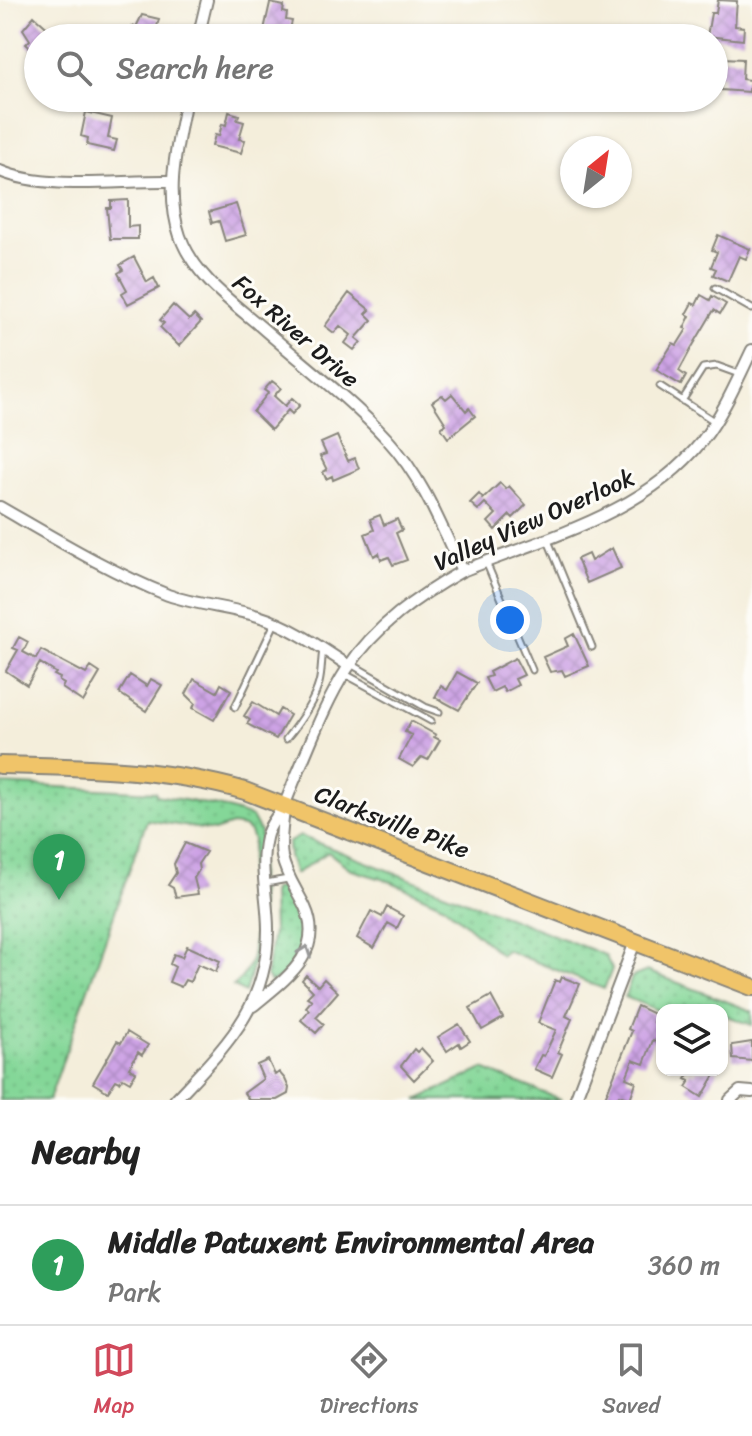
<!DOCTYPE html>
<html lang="en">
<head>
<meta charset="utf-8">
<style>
  :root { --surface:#fff; --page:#f6f6f6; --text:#222; --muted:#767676; --line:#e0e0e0; --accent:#d1495b }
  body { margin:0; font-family:Sriracha,sans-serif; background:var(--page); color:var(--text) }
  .controls { position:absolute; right:24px; bottom:24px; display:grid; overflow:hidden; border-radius:16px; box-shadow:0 2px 6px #0004 }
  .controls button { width:72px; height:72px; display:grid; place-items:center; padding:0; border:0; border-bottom:2px solid var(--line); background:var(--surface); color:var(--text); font:40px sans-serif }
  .compass { position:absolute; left:560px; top:136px; width:72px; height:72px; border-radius:50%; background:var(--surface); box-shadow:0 2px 6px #0004; rotate:30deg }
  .you { position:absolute; left:510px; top:620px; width:28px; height:28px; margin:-20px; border:6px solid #fff; border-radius:50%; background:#1a73e8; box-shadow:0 0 0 12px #1a73e833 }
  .badge { display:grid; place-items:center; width:52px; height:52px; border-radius:50%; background:var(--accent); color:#fff; font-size:26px; font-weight:700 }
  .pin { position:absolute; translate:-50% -66px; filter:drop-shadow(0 2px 4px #0008) }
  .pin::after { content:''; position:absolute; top:42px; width:28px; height:24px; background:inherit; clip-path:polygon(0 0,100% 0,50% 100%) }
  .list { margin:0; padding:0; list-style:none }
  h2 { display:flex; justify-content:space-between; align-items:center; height:104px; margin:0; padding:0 32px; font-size:34px }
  h2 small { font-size:26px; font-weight:400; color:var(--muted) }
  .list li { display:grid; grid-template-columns:52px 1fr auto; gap:24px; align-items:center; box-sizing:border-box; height:120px; padding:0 32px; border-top:2px solid var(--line) }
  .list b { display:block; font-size:30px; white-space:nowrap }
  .list p { margin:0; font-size:26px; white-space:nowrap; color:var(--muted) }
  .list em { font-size:26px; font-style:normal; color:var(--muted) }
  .icon { flex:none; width:44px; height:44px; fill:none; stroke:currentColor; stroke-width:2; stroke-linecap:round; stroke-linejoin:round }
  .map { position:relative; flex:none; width:752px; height:1100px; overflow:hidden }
  .search { position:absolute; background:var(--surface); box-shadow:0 2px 6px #0004; left:24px; right:24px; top:24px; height:88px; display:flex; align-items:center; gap:20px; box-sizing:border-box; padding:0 28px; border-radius:44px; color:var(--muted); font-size:30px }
  .sheet { height:224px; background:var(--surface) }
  nav { display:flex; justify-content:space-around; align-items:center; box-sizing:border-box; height:112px; border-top:2px solid var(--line); background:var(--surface); font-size:22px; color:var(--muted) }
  nav a { display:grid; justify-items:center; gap:4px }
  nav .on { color:var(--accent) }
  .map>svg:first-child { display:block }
</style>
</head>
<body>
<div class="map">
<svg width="752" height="1100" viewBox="0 0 752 1100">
  <defs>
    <pattern id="park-dots" width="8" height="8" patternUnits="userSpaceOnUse" patternTransform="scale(2)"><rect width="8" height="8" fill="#84d798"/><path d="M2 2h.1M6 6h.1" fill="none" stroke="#71b882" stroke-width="1.8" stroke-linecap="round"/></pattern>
    <pattern id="building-cross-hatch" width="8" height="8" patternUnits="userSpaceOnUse" patternTransform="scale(2)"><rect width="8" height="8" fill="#cda3e5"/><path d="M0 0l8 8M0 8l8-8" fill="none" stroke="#af8cc4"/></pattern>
  </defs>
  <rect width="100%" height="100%" fill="#fdfcf7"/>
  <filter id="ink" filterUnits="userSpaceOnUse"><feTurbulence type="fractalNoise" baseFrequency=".0125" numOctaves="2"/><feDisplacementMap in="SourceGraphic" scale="16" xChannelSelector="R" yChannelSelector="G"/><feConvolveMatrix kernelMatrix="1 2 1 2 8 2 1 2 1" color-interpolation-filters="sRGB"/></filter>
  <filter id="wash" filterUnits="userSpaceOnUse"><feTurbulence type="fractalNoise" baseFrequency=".006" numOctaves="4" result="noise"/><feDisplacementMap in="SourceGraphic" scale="32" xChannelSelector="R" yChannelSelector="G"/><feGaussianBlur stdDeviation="1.8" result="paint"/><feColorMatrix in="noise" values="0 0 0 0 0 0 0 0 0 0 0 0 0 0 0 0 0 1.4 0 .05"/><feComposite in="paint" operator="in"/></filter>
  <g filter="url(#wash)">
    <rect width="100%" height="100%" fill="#f4eedb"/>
    <path fill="url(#park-dots)" stroke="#507a5a" stroke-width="2" d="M0,784L156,792V795L218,806L252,817L260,832L259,880H248L253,840L250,832L244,827L232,825L214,831L147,820L49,1100H0Z
      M300,836L605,955L612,969L604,989L506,950L501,955L445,906L392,882L352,870L328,852L295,874L289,857L288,843Z
      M286,887L291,890C295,899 302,909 304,919C310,944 295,975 271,982L266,976L273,933L272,893L274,889Z
      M260,888L259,943L245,993L233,986C264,961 252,923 248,889Z
      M647,971L752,1011V1025L722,1014V1010L708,1008L662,1012L625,997L632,977Z
      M483,1069L562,1100H417Z"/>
    <g id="blocks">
      <path fill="url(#building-cross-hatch)" d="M718,0L737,1L735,26L744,27L743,40L707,36L711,13H716Z
        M270,3L284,6L283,12L287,13L286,20L292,21L288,38H255L257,29L264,30Z
        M142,15L159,19L154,38H134L130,35L132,26L136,27Z
        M34,16L54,34L60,28L71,38H38V55L26,44L30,40L23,29Z
        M723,58L743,59L742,79L750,80L749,92L721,90L723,75H718V65H722Z
        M86,112L112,118L108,138L117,140L114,151L87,145L88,138L81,136Z
        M229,112L239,115L237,120L244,122L239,139L245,140L241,153L212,146L215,135L219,136L222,124L226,125Z
        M128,200V227L138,226V239H110L107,208H111V201Z
        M236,204L246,235L225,241L219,221L212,223L209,212Z
        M718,235L750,249L746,259L739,256L728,281L713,275L716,269L711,267L717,252L712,250Z
        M134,257L147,282L154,278L159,288L128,304L122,293L127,290L118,273L123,270L120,265Z
        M349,293L370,310L366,314L372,320L356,338L361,342L354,350L345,343L351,335L340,326L334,333L325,326Z
        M701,295L710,300L712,296L726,304L720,314L714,310L692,347L679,371L686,376L681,385L656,370L673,343L677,345L687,329L684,328L690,316L686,314L692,303L696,305Z
        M173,305L189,320L194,315L201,322L179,346L160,327L164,323L160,320Z
        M272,381L281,388L274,396L285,406L292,398L300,405L292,414L288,410L271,430L253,412L268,393L264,390Z
        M452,394L466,411L469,408L475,416L448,438L441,428L446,424L432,402L442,395L446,399Z
        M337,436L348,461L355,458L359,469L333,480L332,476L326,479L323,472L327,470L320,456L326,454L321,443Z
        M500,483L506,489L509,486L526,505L513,518L510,515L495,530L488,522L496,514L485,503L478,510L470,503L479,494L483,499Z
        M380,515L384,525L397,519L402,530L396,533L407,560L393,565L389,557L381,560L379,553L374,556L365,534L374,530L370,519Z
        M612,548L621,568L587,583L577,559L588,554L591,561Z
        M574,634L589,666L565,676L562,670L550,672L543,657L568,646L565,639Z
        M19,637L28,642L23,652L36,659L41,650L86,674L91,667L100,673L83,702L62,688L64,684L59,681L60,678L54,675L56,673L40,663L27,685L6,671L18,650L13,648Z
        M515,658L524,675L515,679L518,685L505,692L502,687L492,692L485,678L491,676L489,672Z
        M457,672L477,683L459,710L435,697L441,686L447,690Z
        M130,675L147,686L151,679L162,685L146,711L119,693Z
        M194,679L217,692L221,684L231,690L214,720L193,708L195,703L186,694Z
        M253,702L276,716L280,709L290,715L276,739L247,724L250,720L244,716Z
        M411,721L436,735L434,737L440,740L428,760L422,757L413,767L399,759L412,735L405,732Z
        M185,843L206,852L198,864L199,870L194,878L198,894L176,897L173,888L168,885L176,873L174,864Z
        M387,907L403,916L397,928L388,923L374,948L357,938L371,911L382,917Z
        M187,946L220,961L216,972L198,964L190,982L185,980L181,987L169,982L175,967L170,964L174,954L182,957Z
        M306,975L318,986L324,979L338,992L316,1017L324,1024L316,1033L301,1020L309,1010L306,1007L312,1000L307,997L313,991L302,980Z
        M562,977L580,984L566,1016L572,1019L558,1052L562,1054L552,1077L534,1069L541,1055L544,1056L556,1030L538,1023L555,980L560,982Z
        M491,996L503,1018L482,1030L470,1008Z
        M637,1006L656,1015L653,1022L662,1026V1032L658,1042L653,1040L644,1064L633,1060L626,1078L636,1082L630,1099L619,1095L616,1100H604L632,1031L628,1029Z
        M459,1024L470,1041L461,1047L459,1043L447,1051L438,1037Z
        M127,1032L148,1045L142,1055L138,1052L129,1068L136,1072L130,1082L123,1078L120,1082L116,1080L108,1092L93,1083L117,1041L121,1043Z
        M752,1042V1061L733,1059L732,1045Z
        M421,1048L433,1061L414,1080L401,1066L414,1049L417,1052Z
        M268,1060L275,1075L279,1072L285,1079L289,1088L288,1094L277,1100H249L244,1093L263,1079L257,1065Z
        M697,1070H718L702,1097L686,1087L690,1081L686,1079L691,1071L695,1074Z"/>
    </g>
  </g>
  <g filter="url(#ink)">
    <use href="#blocks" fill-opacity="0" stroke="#88857c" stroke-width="2"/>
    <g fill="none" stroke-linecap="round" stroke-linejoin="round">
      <defs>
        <path id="lane" d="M715,288L752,309
          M660,386L714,421
          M682,401L703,368L717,366L739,374
          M547,538L592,647
          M486,562L532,670
          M351,664L425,707L439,712
          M345,674L431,721
          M235,707L275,623
          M286,739C299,723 314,702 319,683C322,672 321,661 323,650
          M266,883L288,879"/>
        <path id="street" d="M198,38L207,0
          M186,98C178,144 164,190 180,236C194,275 229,300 260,326C302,363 349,398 387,439C422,477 441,525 462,571
          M0,171C48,191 118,180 171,181
          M0,507C54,538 110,572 168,595C197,605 228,607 258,616C291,626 320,647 349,666
          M253,1006C284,980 326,953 305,907C297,890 286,876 282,857C279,841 283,824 284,808
          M175,1100C224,1047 268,1008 268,929C268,900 259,867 266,838C268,826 277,817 283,807C288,798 291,788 295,779C311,742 325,703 347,669C375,626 418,596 462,571C545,538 644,514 702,441C723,414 737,381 752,350
          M575,1100L635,942
          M730,1100L740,1091L752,1092"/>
        <path id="primary" d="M0,765C83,767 165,768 245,791L752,987"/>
      </defs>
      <use href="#lane" stroke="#88857c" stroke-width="9"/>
      <use href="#street" stroke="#88857c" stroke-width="14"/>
      <use href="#primary" stroke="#88857c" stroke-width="20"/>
      <use href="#lane" stroke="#fff" stroke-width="5"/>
      <use href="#street" stroke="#fff" stroke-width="10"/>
      <use href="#primary" stroke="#f0c469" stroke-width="16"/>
    </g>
    <defs><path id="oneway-chevron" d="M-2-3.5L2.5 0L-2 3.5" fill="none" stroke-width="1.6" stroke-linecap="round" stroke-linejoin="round" transform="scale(2)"/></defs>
    <use stroke="#999" href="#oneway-chevron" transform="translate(305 951) rotate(-70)"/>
  </g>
  <g text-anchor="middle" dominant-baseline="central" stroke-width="6" stroke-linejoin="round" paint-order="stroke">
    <g font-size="24" fill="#1c1c1c" stroke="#fdfcf7">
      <text transform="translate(296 331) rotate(41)">Fox River Drive</text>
      <text transform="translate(534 520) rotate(-24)">Valley View Overlook</text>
      <text transform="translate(392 822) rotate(21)">Clarksville Pike</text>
    </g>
  </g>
</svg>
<div class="controls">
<button><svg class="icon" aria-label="layers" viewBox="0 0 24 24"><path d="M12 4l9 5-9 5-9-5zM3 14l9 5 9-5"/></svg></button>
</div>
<svg class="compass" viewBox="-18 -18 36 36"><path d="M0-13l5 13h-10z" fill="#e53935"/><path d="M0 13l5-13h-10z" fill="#767676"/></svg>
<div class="you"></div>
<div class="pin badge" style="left:59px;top:900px;background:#2e9e5b">1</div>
<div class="search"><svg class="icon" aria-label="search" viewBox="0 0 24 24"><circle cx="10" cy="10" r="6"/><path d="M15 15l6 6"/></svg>Search here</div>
</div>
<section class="sheet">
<h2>Nearby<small></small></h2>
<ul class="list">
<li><span class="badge" style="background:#2e9e5b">1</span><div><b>Middle Patuxent Environmental Area</b><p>Park</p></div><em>360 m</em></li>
</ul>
</section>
<nav>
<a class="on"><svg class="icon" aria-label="map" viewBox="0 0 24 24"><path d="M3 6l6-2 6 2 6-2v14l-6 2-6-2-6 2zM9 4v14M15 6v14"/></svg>Map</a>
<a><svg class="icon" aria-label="directions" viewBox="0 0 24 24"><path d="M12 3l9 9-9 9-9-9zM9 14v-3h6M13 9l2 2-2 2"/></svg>Directions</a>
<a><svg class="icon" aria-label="saved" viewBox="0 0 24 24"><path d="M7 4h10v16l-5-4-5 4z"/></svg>Saved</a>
</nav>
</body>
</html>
